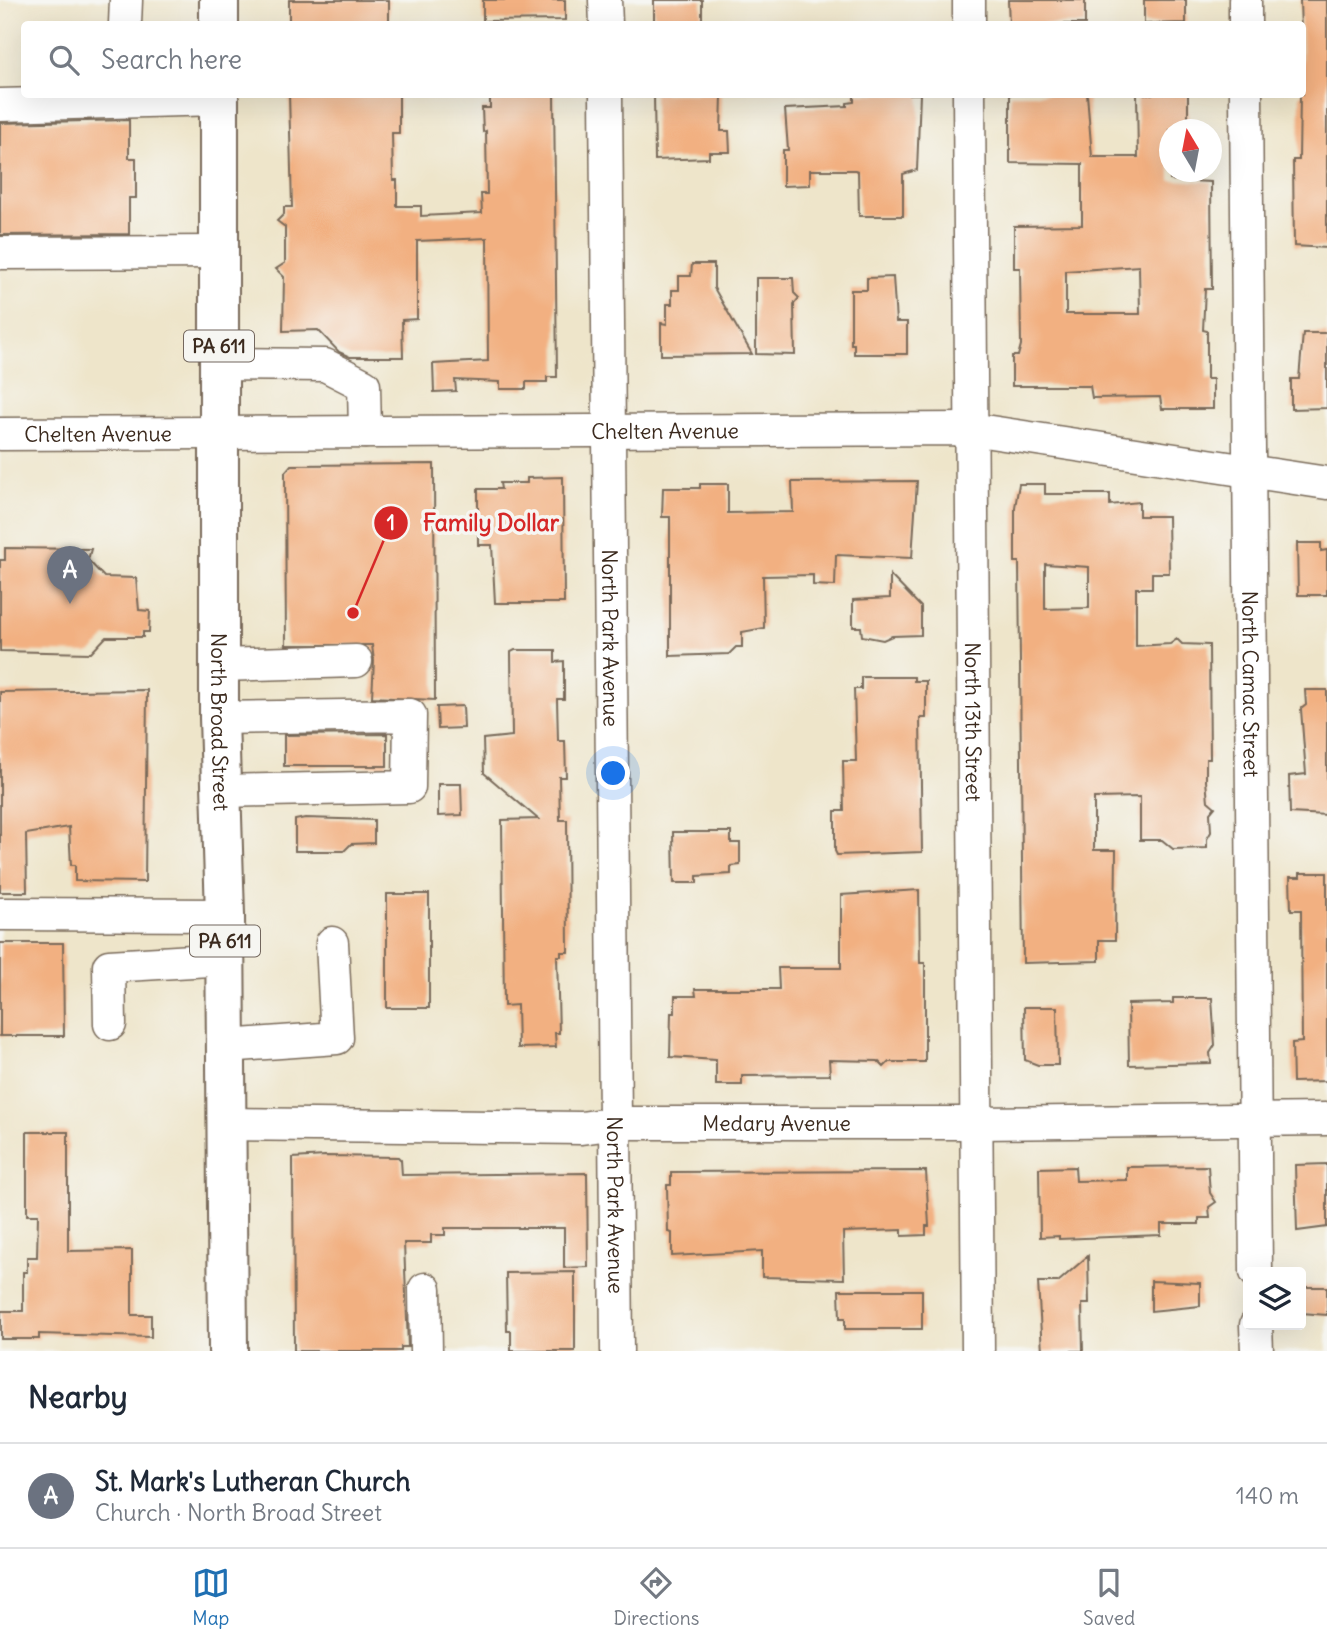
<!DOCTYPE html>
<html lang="en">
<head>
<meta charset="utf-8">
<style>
  :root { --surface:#fff; --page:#f6f6f7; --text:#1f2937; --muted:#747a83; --line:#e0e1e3; --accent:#1f6fb2 }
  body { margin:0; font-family:Delius,sans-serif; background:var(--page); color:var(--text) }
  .controls { position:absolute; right:21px; bottom:21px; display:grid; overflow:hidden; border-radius:7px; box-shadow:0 7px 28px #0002 }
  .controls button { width:63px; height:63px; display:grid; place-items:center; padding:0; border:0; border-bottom:2px solid var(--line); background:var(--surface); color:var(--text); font:35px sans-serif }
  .compass { position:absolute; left:1159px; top:119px; width:63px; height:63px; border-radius:50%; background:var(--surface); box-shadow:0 7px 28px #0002; rotate:350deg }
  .you { position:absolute; left:614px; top:774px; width:24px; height:24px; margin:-18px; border:5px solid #fff; border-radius:50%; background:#1a73e8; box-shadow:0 0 0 10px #1a73e833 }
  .badge { display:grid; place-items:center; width:46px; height:46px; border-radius:50%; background:var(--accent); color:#fff; font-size:23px; font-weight:700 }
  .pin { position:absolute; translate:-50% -58px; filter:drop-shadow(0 2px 4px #0008) }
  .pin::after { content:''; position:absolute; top:37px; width:24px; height:21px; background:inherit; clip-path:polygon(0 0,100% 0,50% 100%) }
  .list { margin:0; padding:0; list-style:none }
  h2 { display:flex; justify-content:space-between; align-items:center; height:91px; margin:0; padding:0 28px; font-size:30px }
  h2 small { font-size:23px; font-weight:400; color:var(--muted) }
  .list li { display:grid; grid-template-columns:46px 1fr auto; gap:21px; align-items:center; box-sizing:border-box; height:105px; padding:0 28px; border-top:2px solid var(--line) }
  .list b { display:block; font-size:26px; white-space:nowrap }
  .list p { margin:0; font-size:23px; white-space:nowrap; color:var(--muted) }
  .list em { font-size:23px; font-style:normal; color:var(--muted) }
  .icon { flex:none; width:38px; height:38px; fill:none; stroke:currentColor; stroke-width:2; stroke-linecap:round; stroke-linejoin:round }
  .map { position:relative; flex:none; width:1327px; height:1351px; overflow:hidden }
  .search { position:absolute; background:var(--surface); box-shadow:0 7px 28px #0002; left:21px; right:21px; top:21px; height:77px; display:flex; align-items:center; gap:18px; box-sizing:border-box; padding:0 24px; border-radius:7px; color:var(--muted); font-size:26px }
  .sheet { height:196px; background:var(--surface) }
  nav { display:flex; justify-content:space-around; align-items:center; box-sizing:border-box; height:98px; border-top:2px solid var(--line); background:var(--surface); font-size:19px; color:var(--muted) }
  nav a { display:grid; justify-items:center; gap:4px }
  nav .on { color:var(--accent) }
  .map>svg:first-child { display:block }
</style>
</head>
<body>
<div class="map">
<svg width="1327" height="1351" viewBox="0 0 1327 1351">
  <rect width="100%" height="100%" fill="#f6f6f2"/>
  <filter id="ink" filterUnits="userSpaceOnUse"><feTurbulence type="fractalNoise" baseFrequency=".0143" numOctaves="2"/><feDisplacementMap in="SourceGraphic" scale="14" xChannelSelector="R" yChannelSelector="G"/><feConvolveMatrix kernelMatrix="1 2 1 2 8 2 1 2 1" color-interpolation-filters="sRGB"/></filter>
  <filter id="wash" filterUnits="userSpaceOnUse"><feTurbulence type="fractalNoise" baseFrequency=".00686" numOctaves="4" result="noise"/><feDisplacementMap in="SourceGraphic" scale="28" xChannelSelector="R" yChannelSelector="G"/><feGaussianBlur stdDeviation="1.57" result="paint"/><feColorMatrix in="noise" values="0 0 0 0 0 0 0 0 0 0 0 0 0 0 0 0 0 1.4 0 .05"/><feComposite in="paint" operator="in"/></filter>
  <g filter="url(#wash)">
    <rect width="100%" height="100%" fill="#eee5ca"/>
    <g id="blocks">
      <path fill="#f2b081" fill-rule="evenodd" d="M289,0H389V24H289Z
        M483,0H565V20L483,21Z
        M654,0H702V24H654Z
        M1008,0H1085V24H1009Z
        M1144,0H1186V23L1144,24Z
        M1300,0H1327V248L1294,246L1293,160H1299L1300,94H1303Z
        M289,94H399V133H392L393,180H397V206H421V216L482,213L481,194H487L486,131L483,132L482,108H490V94H554L557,377H547V382H526V389H500V382L455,380L456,391L434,392L433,364L488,361L487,238L417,241V319L402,320L403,357H350L339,352L318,330L283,331L284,277L276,269L285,263V227L277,221L284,214V207H292Z
        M654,94H722L721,131H729L730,152H709V158L655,160Z
        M854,94H920L917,170L903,174V216H859L858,171L855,170H810V185L783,186V150H788L785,109L847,106V103L854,102Z
        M1010,94H1087L1092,157H1138L1137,94H1188V130H1170V180L1211,182L1212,289H1205L1203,330L1207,331V379H1213V409H1162L1160,397L1092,398L1090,386H1012V356H1018L1021,345L1020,268H1014V226L1082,225V164L1010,163ZM1139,266L1140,314H1066V271Z
        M129,120V158H136V198H129V234L0,235V123Z
        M692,264H714V288L752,354L661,355V323L667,324V304H672V290H679V276H691Z
        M893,277L896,322H907V354H854V344H851V290H867V278Z
        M756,278H793L794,293L799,298L794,304L795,355L756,354Z
        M1303,333H1327V408L1291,409V379H1299Z
        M434,464L435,700L372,697L374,661L372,645H286L285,472L291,465Z
        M563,477L564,603H495L492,545H478V489H501L500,483H527V478Z
        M917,481L912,558L836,555L835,586L813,585V575L763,576L764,628L742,632V647H736L729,654L670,656V517H662L663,488H700V484H728V513L793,512L792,482Z
        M1019,484H1045V494H1110V505L1139,502V516H1168L1169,573H1152V588H1136V646L1170,644L1177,639L1182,644L1209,645L1210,759H1206V781L1208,801L1215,807L1210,813L1211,832L1207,839V848L1173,849L1162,840H1140V797L1094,798V850H1116L1115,940H1099V961L1023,963L1019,562H1015V507ZM1045,564L1089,567V608L1045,609Z
        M1297,543H1321V551L1327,550V595H1298Z
        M5,548L91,549L88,560L104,577L136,578L139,610L150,611L149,632H143V637H106L91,653L0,651V560H5Z
        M890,575L921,607V635L892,636L883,640L862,636L861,627H853V600L890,598Z
        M515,650H555V662L564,661V699H557L558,741H565L566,777H559L560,820H567L568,952H561V956H557L559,1033H555L556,1047L518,1048L517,1005L504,1006L502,820L538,819L484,773L483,739L512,736L511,652Z
        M861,677H914V681H926V718H920L922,852L837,855L835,851V811H844L843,761H856L854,689H861Z
        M147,690L145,882L75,881V865H71L69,827L26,834L27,892H0V692Z
        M1305,690H1327V815L1290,813L1289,776L1306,774L1301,709L1306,705Z
        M463,706L464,728L438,729L437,707Z
        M387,734V766H284V735Z
        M438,784H461L462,815L438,816Z
        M305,818L374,820V843L351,844L344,851H295V820Z
        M673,832H731V843H740V865L731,866V874L697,876V883H674Z
        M1300,873H1327V1081L1293,1082L1292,1043L1302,1042L1301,910H1291L1290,877H1300Z
        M919,890L920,963H925V1062H889L884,1067L878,1061L829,1060L830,1075L742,1076V1085H716V1060L670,1057L671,1013H675V996H696L695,989H779L778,968H841V895Z
        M387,894H429V1008H387Z
        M0,943H63L64,1036H0Z
        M1173,998H1212L1215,1045L1210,1053L1211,1063L1129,1065L1128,1004L1173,1003Z
        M1024,1007H1057L1058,1065H1038L1025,1060Z
        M27,1132H68V1251L132,1250V1315H151V1337L39,1334V1339H1V1311H23V1272H27V1257H37L38,1215H27Z
        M325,1156L398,1157L401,1160L402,1175L587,1173L588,1267L564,1268V1228H445V1235H431V1243H404L408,1347H401V1351H294L293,1158Z
        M1327,1164V1227L1297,1231L1295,1165Z
        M1208,1166L1210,1193L1216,1202L1209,1207L1210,1218H1199V1224H1161V1235L1059,1239V1236L1040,1237L1039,1168L1075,1167L1076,1181L1127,1180V1167Z
        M926,1171L929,1226H926V1235L902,1236V1230L843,1232L844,1279L762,1277V1251L672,1256V1233L668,1232L667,1185H671V1172Z
        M1088,1256L1089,1304H1082L1083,1351H1042L1038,1282H1058Z
        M575,1272V1351H511V1331H507L506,1273Z
        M1151,1281L1200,1283V1306L1151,1311Z
        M1303,1287H1327V1315L1302,1313Z
        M839,1290H922V1329H845V1318H840Z"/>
    </g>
  </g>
  <g filter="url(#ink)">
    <use href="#blocks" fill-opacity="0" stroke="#7a6b5a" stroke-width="2"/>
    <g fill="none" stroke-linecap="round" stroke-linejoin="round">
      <defs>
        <g id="minor">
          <path d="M605,0L606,24"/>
          <path d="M969,0V24"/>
          <path d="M1245,0V24"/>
          <path d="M125,24L126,0"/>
          <path id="s1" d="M606,94L617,1351"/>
          <path id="s2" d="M969,94L978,1351"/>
          <path id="s3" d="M1246,94L1256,1272"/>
          <path d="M0,105L219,99"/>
          <path d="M0,253L220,252"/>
          <path d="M218,364L325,365L364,385L365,432"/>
          <path id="s4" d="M0,434L971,429L1327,483"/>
          <path d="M219,665L356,661"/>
          <path d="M219,718L410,715L409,787L221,791"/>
          <path d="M0,914L225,915"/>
          <path d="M110,1024L109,966L226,959"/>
          <path d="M226,1046L337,1038L332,943"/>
          <path id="s5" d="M227,1124L581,1128L617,1123H977L1327,1119"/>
          <path d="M425,1289L426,1351"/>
          <path d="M1256,1325L1257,1351"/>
        </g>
        <g id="major">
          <path d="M219,0V24"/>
          <path id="s6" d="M219,94V718L225,915L228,1351"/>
        </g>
      </defs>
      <use href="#minor" stroke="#7a6b5a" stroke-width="35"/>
      <use href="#major" stroke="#7a6b5a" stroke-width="42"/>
      <use href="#minor" stroke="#fff" stroke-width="32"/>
      <use href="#major" stroke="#fff" stroke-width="38"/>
    </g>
  </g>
  <g text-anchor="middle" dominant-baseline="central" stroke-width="7" stroke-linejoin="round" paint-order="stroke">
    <g fill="#f6f6f2" stroke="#73675e" stroke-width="2">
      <rect x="184" y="330.5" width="70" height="31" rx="5"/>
      <rect x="190" y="925.5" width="70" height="31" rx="5"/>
    </g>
    <g font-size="19" font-weight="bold" fill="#3b2a1e">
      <text x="219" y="346">PA 611</text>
      <text x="225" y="941">PA 611</text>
    </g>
    <g font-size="21" fill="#3b2a1e" stroke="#f6f6f2">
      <text stroke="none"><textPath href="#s4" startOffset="665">Chelten Avenue</textPath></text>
      <text stroke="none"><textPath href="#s4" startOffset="98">Chelten Avenue</textPath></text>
      <text stroke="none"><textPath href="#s1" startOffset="544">North Park Avenue</textPath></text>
      <text stroke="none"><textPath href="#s3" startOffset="590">North Camac Street</textPath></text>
      <text stroke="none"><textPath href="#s6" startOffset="628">North Broad Street</textPath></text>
      <text stroke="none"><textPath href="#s2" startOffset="628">North 13th Street</textPath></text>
      <text stroke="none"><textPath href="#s5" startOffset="550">Medary Avenue</textPath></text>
      <text stroke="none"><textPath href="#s1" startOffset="1111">North Park Avenue</textPath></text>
    </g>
  </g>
  <path fill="none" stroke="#d62828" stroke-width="2.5" d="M353 613L391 523"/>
  <g fill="#d62828" stroke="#f6f6f2" stroke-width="2.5">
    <circle cx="353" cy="613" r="7"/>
    <circle cx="391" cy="523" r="18"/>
  </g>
  <g font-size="21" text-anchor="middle" font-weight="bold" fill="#fff">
    <text x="391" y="530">1</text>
  </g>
  <g font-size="23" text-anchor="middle" font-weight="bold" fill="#d62828" stroke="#f6f6f2" stroke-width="7" stroke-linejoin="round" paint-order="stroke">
    <text x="491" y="531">Family Dollar</text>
  </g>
</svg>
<div class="controls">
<button><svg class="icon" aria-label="layers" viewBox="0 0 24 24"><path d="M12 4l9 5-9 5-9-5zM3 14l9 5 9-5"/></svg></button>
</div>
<svg class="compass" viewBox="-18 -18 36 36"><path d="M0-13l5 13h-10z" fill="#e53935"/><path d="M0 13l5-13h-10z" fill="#747a83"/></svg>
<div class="you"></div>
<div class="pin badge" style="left:70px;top:604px;background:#6b7280">A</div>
<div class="search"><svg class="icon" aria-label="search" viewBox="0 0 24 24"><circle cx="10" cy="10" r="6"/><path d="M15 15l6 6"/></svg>Search here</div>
</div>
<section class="sheet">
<h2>Nearby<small></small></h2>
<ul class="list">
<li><span class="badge" style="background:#6b7280">A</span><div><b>St. Mark's Lutheran Church</b><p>Church · North Broad Street</p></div><em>140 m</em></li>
</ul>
</section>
<nav>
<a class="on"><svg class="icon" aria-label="map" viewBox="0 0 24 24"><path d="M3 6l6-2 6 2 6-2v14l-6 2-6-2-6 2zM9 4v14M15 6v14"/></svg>Map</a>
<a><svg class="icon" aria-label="directions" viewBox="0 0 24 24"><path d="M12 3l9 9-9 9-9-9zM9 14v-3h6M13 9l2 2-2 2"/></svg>Directions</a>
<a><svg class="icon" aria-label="saved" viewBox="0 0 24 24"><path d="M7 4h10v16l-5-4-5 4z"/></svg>Saved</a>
</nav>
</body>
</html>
